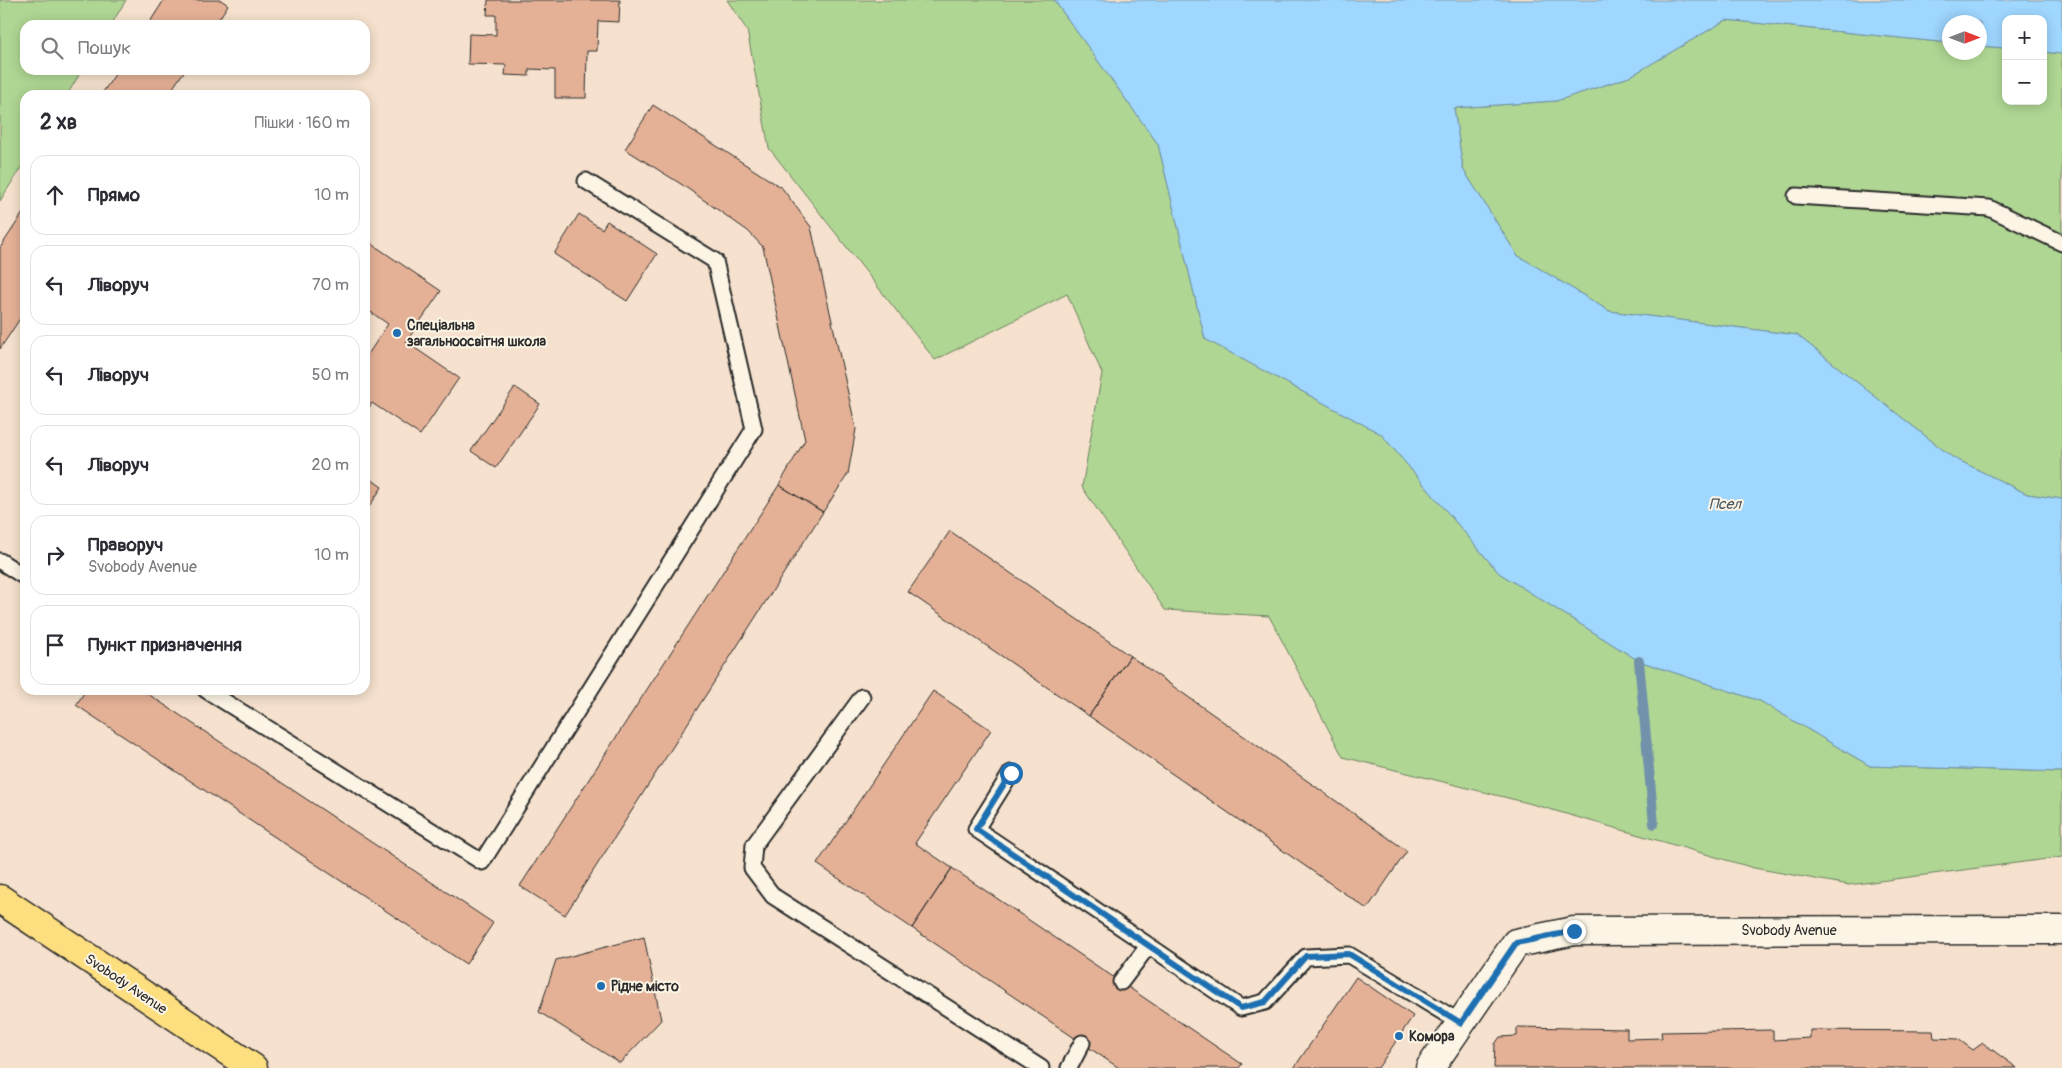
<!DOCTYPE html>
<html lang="uk">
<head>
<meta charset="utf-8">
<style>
  :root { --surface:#fff; --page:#f7f7f7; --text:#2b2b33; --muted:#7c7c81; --line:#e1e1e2 }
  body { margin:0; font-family:Pangolin,sans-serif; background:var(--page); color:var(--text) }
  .controls { position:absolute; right:15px; top:15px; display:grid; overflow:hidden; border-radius:10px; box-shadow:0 2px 12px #0003 }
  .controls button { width:45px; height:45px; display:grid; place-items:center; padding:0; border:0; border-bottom:1px solid var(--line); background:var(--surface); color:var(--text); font:25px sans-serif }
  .compass { position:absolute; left:1942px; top:15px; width:45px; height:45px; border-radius:50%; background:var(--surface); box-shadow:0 2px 12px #0003; rotate:90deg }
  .stop { position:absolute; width:15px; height:15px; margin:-11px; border:4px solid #1f6fb2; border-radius:50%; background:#fff }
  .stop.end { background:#1f6fb2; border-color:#fff; box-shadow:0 1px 5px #0008 }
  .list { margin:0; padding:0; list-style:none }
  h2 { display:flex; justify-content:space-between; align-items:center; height:65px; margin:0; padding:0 20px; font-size:21px }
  h2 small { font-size:16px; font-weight:400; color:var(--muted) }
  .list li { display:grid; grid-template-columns:32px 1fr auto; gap:15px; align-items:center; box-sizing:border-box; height:80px; margin:0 10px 10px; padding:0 10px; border:1px solid var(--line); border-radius:15px }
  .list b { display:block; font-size:19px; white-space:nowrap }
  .list p { margin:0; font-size:16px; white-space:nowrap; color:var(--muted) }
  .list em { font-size:16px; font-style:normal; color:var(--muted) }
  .icon { flex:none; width:28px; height:28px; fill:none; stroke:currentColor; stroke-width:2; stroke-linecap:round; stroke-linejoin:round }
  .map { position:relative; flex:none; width:2062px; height:1068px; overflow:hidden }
  .search { position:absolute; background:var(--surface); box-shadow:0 2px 12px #0003; left:20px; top:20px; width:350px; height:55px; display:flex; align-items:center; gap:12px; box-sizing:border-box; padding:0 18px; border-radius:15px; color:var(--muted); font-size:19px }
  .panel { position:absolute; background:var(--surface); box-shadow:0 2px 12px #0003; left:20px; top:90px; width:350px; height:605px; border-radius:15px }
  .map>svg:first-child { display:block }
</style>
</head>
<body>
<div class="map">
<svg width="2062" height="1068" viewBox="0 0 2062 1068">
  <rect width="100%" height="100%" fill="#f5e1cd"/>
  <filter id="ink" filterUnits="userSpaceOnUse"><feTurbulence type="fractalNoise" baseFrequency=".02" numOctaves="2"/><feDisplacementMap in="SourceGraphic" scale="10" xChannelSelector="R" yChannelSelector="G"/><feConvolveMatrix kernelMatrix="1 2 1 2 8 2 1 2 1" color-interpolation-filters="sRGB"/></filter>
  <g filter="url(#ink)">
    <path fill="#afd693" stroke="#6d805f" d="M0,0H126L111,25H25V70H82L67,95H25V161L0,201Z
      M727,0H1054L1158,144L1205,339L1381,434L1499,573L1639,661L1760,701L1870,766L2062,772V857L1849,885L1754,868L1528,803L1343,757L1269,616L1165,610L1082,487L1102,373L1067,294L935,360L769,148L747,30Z
      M1726,20L1949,43L1950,52H1980V46L2006,48V101H2043V52L2062,54V499L2027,494L1952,457L1797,335L1609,311L1517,255L1463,169L1454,108L1556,101L1629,77Z"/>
    <path fill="#9fd7ff" stroke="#7192aa" d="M1054,0H2062V54L2043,52V19H2006V48L1980,46V22H1950L1949,43L1726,20L1629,77L1556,101L1454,108L1463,169L1517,255L1609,311L1797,335L1952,457L2027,494L2062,499V772L1870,766L1760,701L1639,661L1499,573L1381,434L1205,339L1158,144Z"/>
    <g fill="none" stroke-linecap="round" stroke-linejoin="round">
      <path stroke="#7192aa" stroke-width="10" d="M1639,661L1654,824"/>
    </g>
    <path fill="#e4b196" stroke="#2b2b2b" d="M164,0H221L228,5L215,25H148Z
      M488,0H620L619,22L598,21L597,51H587L586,98H555V70L529,69V76L505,75L506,65L468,64L469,34L496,35V15H487Z
      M118,70H185L168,95H101Z
      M653,105L782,188L811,227L856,429L848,474L823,512L779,485L805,440L763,247L748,231L681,184L625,149Z
      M25,210V311L0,349V248Z
      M579,214L602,229L607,221L657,254L627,301L554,254Z
      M369,242L441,291L406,342L459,378L420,435L372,403L365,413V359L388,324L365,308V248Z
      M515,387L540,404L496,468L471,451Z
      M365,475L382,487L365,513Z
      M779,485L823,512L565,915L520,886Z
      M950,531L1130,656L1089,716L908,592Z
      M1130,656L1407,851L1367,909L1089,716Z
      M86,690H142L493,923L466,964L76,705Z
      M933,691L991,730L915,843L952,868L912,928L817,864Z
      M952,868L1242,1064L1239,1068H1119L912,928Z
      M644,937L661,1020L620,1063L539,1012L556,960Z
      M1356,977L1413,1016L1378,1068H1294Z
      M1517,1027L1627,1029V1039L1662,1038L1661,1032L1773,1030V1040L1810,1038V1030L1933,1031L1934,1038L1958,1039L1973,1050L1983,1043L2017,1068H1494L1495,1044L1500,1037L1517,1036Z"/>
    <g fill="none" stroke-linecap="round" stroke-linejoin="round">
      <defs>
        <path id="service" d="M1796,196L1989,208L2062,243
          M0,561L25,577
          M206,690L482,862L754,429L715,261L586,181
          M862,697L754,845L752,868L773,896L1041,1068
          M1011,773L976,829L1241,1008L1265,1002L1306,957L1349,955L1461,1023
          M1121,982L1148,946
          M1069,1068L1082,1043"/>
        <path id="minor" d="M1430,1068L1516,943L1574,931L2062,930"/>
        <path id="primary" d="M0,899L253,1068"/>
      </defs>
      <use href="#service" stroke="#2b2b2b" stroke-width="19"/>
      <use href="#minor" stroke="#2b2b2b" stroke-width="31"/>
      <use href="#primary" stroke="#2b2b2b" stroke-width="31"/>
      <use href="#service" stroke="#fcf5e5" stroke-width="15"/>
      <use href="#minor" stroke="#fcf5e5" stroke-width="28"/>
      <use href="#primary" stroke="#fedf80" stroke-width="28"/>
    </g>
  </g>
  <g fill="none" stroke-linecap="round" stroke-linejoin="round" filter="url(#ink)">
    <path stroke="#1f6fb2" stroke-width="6" d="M1011,773L976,829L1241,1008L1265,1002L1306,956L1349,954L1461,1023L1516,943L1574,931"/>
  </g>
  <g fill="#1f6fb2" stroke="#fcf5e5" stroke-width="2">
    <circle cx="397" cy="333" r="5"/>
    <circle cx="601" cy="986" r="5"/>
    <circle cx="1399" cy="1036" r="5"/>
  </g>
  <g text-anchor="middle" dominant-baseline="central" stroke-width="4" stroke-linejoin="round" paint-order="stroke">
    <g font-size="14" font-weight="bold" fill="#2b2b2b" stroke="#fcf5e5" text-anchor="start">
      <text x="407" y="325">Спеціальна<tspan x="407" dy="16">загальноосвітня школа</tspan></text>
      <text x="611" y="986">Рідне місто</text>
      <text x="1409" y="1036">Комора</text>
    </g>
    <g font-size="14" fill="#2b2b2b" stroke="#fcf5e5">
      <text x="1789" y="930">Svobody Avenue</text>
      <text transform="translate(126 984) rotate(34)">Svobody Avenue</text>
    </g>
    <g font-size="15" font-style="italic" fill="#485660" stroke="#fcf5e5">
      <text x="1725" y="504">Псел</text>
    </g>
  </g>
</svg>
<div class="controls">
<button>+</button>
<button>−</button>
</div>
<svg class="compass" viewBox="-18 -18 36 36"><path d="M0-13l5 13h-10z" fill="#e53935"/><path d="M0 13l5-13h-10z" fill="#7c7c81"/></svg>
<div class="stop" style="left:1011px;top:773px"></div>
<div class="stop end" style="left:1574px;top:931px"></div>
<div class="search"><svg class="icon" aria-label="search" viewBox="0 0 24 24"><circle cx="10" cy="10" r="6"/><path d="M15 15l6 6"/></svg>Пошук</div>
<section class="panel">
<h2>2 хв<small>Пішки · 160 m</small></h2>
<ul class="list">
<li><svg class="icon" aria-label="ahead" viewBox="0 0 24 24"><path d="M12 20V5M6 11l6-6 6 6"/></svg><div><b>Прямо</b></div><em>10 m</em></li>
<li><svg class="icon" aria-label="left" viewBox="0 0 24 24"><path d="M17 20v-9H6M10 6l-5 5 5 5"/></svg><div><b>Ліворуч</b></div><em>70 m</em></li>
<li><svg class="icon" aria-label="left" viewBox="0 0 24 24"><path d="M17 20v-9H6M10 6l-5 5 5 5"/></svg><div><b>Ліворуч</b></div><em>50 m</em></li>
<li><svg class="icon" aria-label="left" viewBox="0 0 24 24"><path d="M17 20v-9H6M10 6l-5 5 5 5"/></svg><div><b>Ліворуч</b></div><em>20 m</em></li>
<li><svg class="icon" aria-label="right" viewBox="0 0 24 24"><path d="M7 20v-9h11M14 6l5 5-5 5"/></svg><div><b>Праворуч</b><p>Svobody Avenue</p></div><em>10 m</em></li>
<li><svg class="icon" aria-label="arrive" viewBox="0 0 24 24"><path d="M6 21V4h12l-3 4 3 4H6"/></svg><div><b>Пункт призначення</b></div></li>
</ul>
</section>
</div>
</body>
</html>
